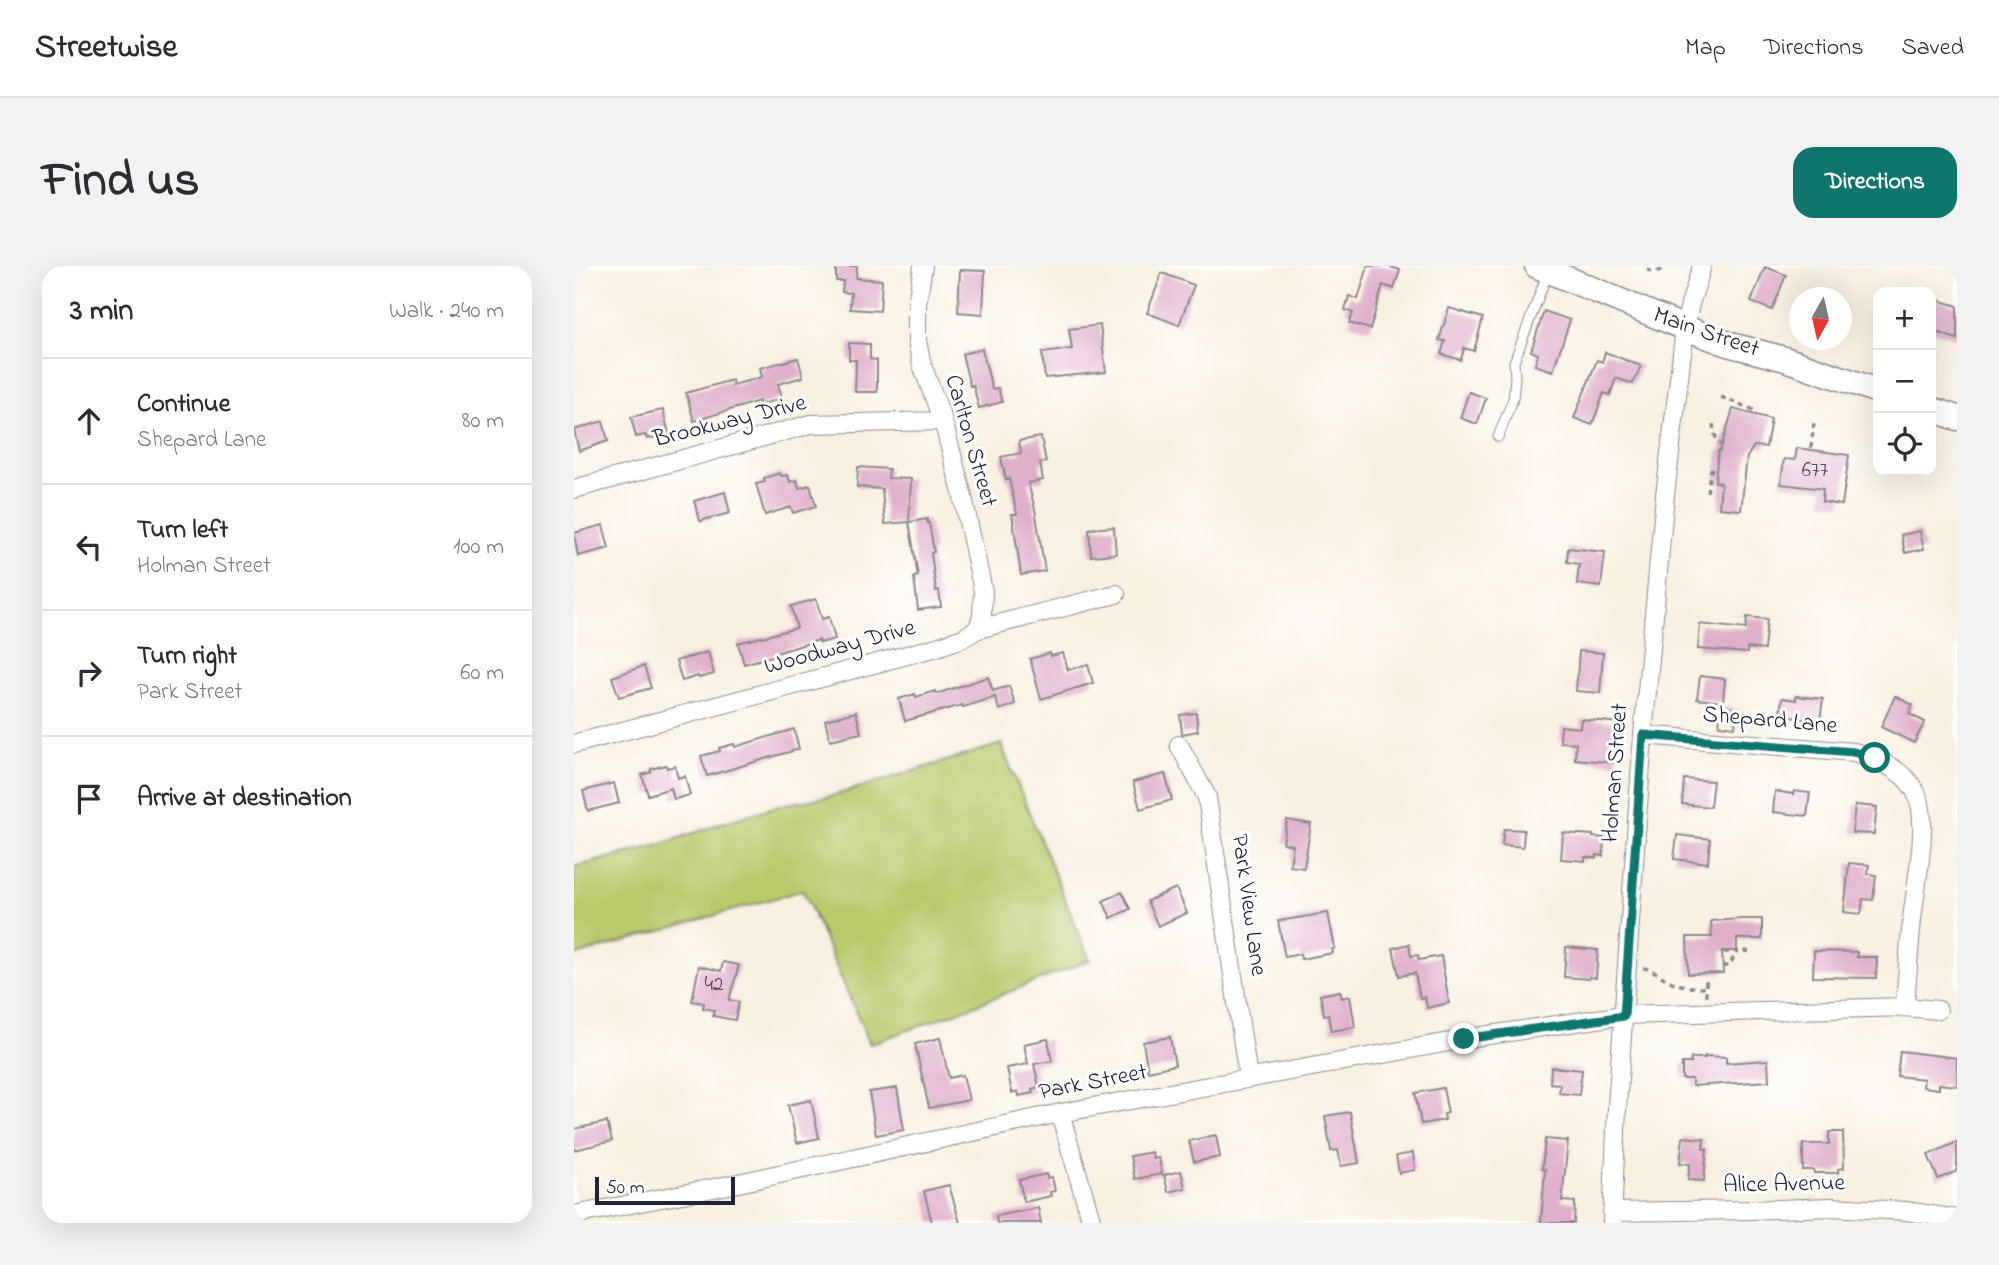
<!DOCTYPE html>
<html lang="en">
<head>
<meta charset="utf-8">
<style>
  :root { --surface:#fff; --page:#f2f2f3; --text:#2b2b33; --muted:#7c7c81; --line:#e1e1e2; --accent:#0f766e }
  body { margin:0; font-family:"Indie Flower",sans-serif; background:var(--page); color:var(--text) }
  .controls { position:absolute; right:21px; top:21px; display:grid; overflow:hidden; border-radius:14px; box-shadow:0 7px 28px #0002 }
  .controls button { width:63px; height:63px; display:grid; place-items:center; padding:0; border:0; border-bottom:2px solid var(--line); background:var(--surface); color:var(--text); font:35px sans-serif }
  .compass { position:absolute; left:1215px; top:21px; width:63px; height:63px; border-radius:50%; background:var(--surface); box-shadow:0 7px 28px #0002; rotate:188deg }
  .scale { position:absolute; left:21px; bottom:18px; width:140px; box-sizing:border-box; padding-left:7px; border:4px solid #22223b; border-top:0; font-size:19px; line-height:24px; white-space:nowrap; color:#22223b; -webkit-text-stroke:5px #fff; paint-order:stroke }
  .stop { position:absolute; width:21px; height:21px; margin:-16px; border:5px solid #0f766e; border-radius:50%; background:#fff }
  .stop.end { background:#0f766e; border-color:#fff; box-shadow:0 2px 7px #0008 }
  .list { margin:0; padding:0; list-style:none }
  h2 { display:flex; justify-content:space-between; align-items:center; height:91px; margin:0; padding:0 28px; font-size:30px }
  h2 small { font-size:23px; font-weight:400; color:var(--muted) }
  .list li { display:grid; grid-template-columns:46px 1fr auto; gap:21px; align-items:center; box-sizing:border-box; height:126px; padding:0 28px; border-top:2px solid var(--line) }
  .list b { display:block; font-size:26px; white-space:nowrap }
  .list p { margin:0; font-size:23px; white-space:nowrap; color:var(--muted) }
  .list em { font-size:23px; font-style:normal; color:var(--muted) }
  .icon { flex:none; width:38px; height:38px; fill:none; stroke:currentColor; stroke-width:2; stroke-linecap:round; stroke-linejoin:round }
  .map { position:relative; flex:none; width:1383px; height:957px; overflow:hidden; border-radius:21px }
  header { display:flex; align-items:center; gap:42px; box-sizing:border-box; height:98px; padding:0 35px; background:var(--surface); border-bottom:2px solid var(--line) }
  header strong { font-size:33px }
  nav { display:flex; gap:38px; margin-inline-start:auto; font-size:24px }
  .intro { display:flex; align-items:center; justify-content:space-between; box-sizing:border-box; height:168px; padding:0 42px }
  h1 { margin:0; font-size:49px }
  .button { padding:18px 32px; border-radius:21px; background:var(--accent); color:#fff; font-size:24px; font-weight:700 }
  main { display:flex; gap:42px; padding:0 42px }
  aside { flex:1; background:var(--surface); border-radius:21px; box-shadow:0 7px 28px #0002 }
  .map>svg:first-child { display:block }
</style>
</head>
<body>
<header>
<strong>Streetwise</strong>
<nav><a>Map</a><a>Directions</a><a>Saved</a></nav>
</header>
<div class="intro"><h1>Find us</h1><a class="button">Directions</a></div>
<main>
<aside>
<h2>3 min<small>Walk · 240 m</small></h2>
<ul class="list">
<li><svg class="icon" aria-label="ahead" viewBox="0 0 24 24"><path d="M12 20V5M6 11l6-6 6 6"/></svg><div><b>Continue</b><p>Shepard Lane</p></div><em>80 m</em></li>
<li><svg class="icon" aria-label="left" viewBox="0 0 24 24"><path d="M17 20v-9H6M10 6l-5 5 5 5"/></svg><div><b>Turn left</b><p>Holman Street</p></div><em>100 m</em></li>
<li><svg class="icon" aria-label="right" viewBox="0 0 24 24"><path d="M7 20v-9h11M14 6l5 5-5 5"/></svg><div><b>Turn right</b><p>Park Street</p></div><em>60 m</em></li>
<li><svg class="icon" aria-label="arrive" viewBox="0 0 24 24"><path d="M6 21V4h12l-3 4 3 4H6"/></svg><div><b>Arrive at destination</b></div></li>
</ul>
</aside>
<div class="map">
<svg width="1383" height="957" viewBox="0 0 1383 957">
  <rect width="100%" height="100%" fill="#fff"/>
  <filter id="ink" filterUnits="userSpaceOnUse"><feTurbulence type="fractalNoise" baseFrequency=".0143" numOctaves="2"/><feDisplacementMap in="SourceGraphic" scale="14" xChannelSelector="R" yChannelSelector="G"/><feConvolveMatrix kernelMatrix="1 2 1 2 8 2 1 2 1" color-interpolation-filters="sRGB"/></filter>
  <filter id="wash" filterUnits="userSpaceOnUse"><feTurbulence type="fractalNoise" baseFrequency=".00686" numOctaves="4" result="noise"/><feDisplacementMap in="SourceGraphic" scale="28" xChannelSelector="R" yChannelSelector="G"/><feGaussianBlur stdDeviation="1.57" result="paint"/><feColorMatrix in="noise" values="0 0 0 0 0 0 0 0 0 0 0 0 0 0 0 0 0 1.4 0 .05"/><feComposite in="paint" operator="in"/></filter>
  <g filter="url(#wash)">
    <rect width="100%" height="100%" fill="#f8f0e0"/>
    <path fill="#b9ca6d" stroke="#6e7654" stroke-width="2" d="M427,478L516,694L402,739L296,778L229,624L0,690V601L88,578L148,557L207,539L258,530Z"/>
    <g id="blocks">
      <path fill="#e0b0cb" d="M262,0H283L282,12L308,14L306,45L276,43L277,27L268,26L269,15H262Z
        M794,0H814L826,4L820,23L809,19L796,63L775,57L779,47L771,44L775,30L784,33Z
        M1191,1L1212,9L1198,44L1177,36Z
        M386,4L411,5L409,48L384,46Z
        M588,7L620,19L605,59L573,47Z
        M1362,33L1383,40V73L1357,64V49Z
        M875,42L909,52L900,85L890,82L887,94L867,88L871,75L865,74Z
        M970,45L996,54L979,105L961,99L964,88L957,85Z
        M526,59L532,106L471,112L468,87L498,83L495,63Z
        M275,77L296,78V93L303,94V126H281L282,94H275Z
        M408,83L418,123L424,122L428,136L405,142L399,119L396,120L388,88Z
        M1031,86L1067,100L1059,118L1042,112L1036,129L1030,127L1018,159L1000,152L1023,94L1028,96Z
        M224,92L229,111L204,118L208,132L186,139L185,135L120,155L112,127L158,114L159,119L188,111L186,102Z
        M895,126L912,132L903,158L886,152Z
        M1159,143L1197,153L1192,181L1180,180L1173,191L1167,244L1145,242L1147,217L1141,216L1144,185H1146Z
        M89,144L95,168L73,173L71,169L62,171L57,151Z
        M29,155L34,175L5,185L0,164Z
        M467,171L472,196L466,197L469,214L454,217L461,243L471,305L447,309L438,248H443L435,213L432,214L427,191L447,187L445,175Z
        M1223,182L1275,189L1268,239L1248,236L1249,223L1207,218L1210,193L1221,194Z
        M284,201L315,203L314,212L337,213L335,256L311,258L308,223L283,221Z
        M206,207L207,210L214,209L216,216L223,214L225,222L236,219L242,240L219,247L217,241L191,249L182,218L191,216L190,212Z
        M151,226L156,247L126,255L120,235Z
        M353,253V257H355L360,286L357,287L362,325L365,324L367,341L344,344L340,311L344,310L335,256Z
        M29,259L35,282L4,290L0,267Z
        M540,261L542,288L517,290L515,263Z
        M1346,265L1350,283L1331,287L1327,269Z
        M994,282L1031,286L1027,321L1003,318L1005,298L993,296Z
        M242,333L248,353L255,351L261,373L246,377L245,374L202,387V389L170,398L164,377L223,362L217,340Z
        M1173,351L1193,353L1190,384L1173,382V387L1124,383L1126,358L1172,363Z
        M1005,385L1029,387L1026,427L1002,425Z
        M134,386L140,408L125,412L124,410L108,415L102,395Z
        M476,387L477,390L489,387L494,404L514,398L519,417L467,433L456,393Z
        M70,400L77,422L45,431L38,411Z
        M1126,410L1151,413L1149,436L1123,433Z
        M414,411L419,425L435,420L441,438L425,444L421,431L389,441L388,439L331,455L325,433L341,428L342,431L361,425L362,428Z
        M1222,430L1249,433L1246,456L1206,449L1208,432L1222,434Z
        M1321,430L1339,439L1335,448L1351,456L1340,477L1307,461Z
        M1147,441L1163,443L1161,461L1145,459Z
        M282,446L287,467L256,474L251,454Z
        M622,447L624,465L608,468L606,449Z
        M1007,453L1046,457L1042,497L1001,493L1002,477L986,476L987,460L1006,462Z
        M220,463L225,483L133,510L127,490L146,485L145,482L160,478L161,481Z
        M92,499L93,502L101,500L104,512L111,510L116,529L100,533L97,522L74,529L68,509L77,506V503Z
        M591,508L598,534L566,543L559,516Z
        M1110,513L1139,515L1136,541L1108,538Z
        M40,517L45,537L14,545L9,525Z
        M1201,525L1219,528L1220,525L1236,527L1233,550L1199,546Z
        M1281,539L1303,541L1300,568L1278,567Z
        M713,554L737,558L730,602L716,600L719,579L709,577Z
        M930,563L950,564L949,581L928,579Z
        M989,567L1019,569V571L1030,572L1029,590L1023,589V592L1011,591V595L987,593Z
        M1103,569L1136,573L1134,597L1100,593Z
        M1275,597L1295,599L1294,608L1302,609L1299,634L1289,633L1287,648L1270,646Z
        M602,622L613,647L584,660L573,635Z
        M548,626L556,643L537,652L529,635Z
        M754,647L761,682L758,683L759,687L727,693L726,688L711,691L704,655Z
        M1168,653H1188V673H1163V685H1148L1149,707L1114,708L1113,671H1138L1137,655Z
        M835,678L837,690L844,689L845,694L867,690L875,737L853,742L851,731L846,732L841,707L825,710L819,682Z
        M992,681L1024,684L1022,712L1015,711V713L990,711Z
        M1240,685L1283,686V691H1303L1302,712L1239,711Z
        M149,696L165,699L155,734L165,736L161,754L139,750L140,744L129,742L130,737L118,735L125,700L147,705Z
        M766,725L768,732L776,730L781,761L757,765L754,748L750,749L746,729Z
        M596,771L601,799L574,805L569,776Z
        M366,772L375,812L389,809L395,834L355,842L341,778Z
        M474,773L478,795L460,798L465,821L458,823L459,827L445,830L444,825L438,827L433,802L454,798L450,778Z
        M1326,785L1383,792V820L1365,818V823L1349,821L1350,813L1323,810Z
        M1131,790L1152,791V797L1194,794L1195,815L1118,820V813H1108V797H1117V792H1131Z
        M977,801L1008,804L1005,829L985,827L986,818L976,817Z
        M323,822L330,864L302,869L295,826Z
        M869,822L874,847L870,848L871,854L847,858L841,827Z
        M237,834L245,872L223,877L214,839Z
        M776,846L785,897L767,900L764,884L757,885L751,850Z
        M33,856L38,875L0,884V863Z
        M1255,866H1269L1270,902L1264,903V907H1240V904H1229V878H1255Z
        M642,869L646,891L620,896L615,875Z
        M1109,871L1130,873L1129,883H1133L1130,915L1114,914L1116,898L1106,897Z
        M971,873L994,875L988,935L1001,936L1000,957H967L971,903H968Z
        M1383,876V905L1364,913L1354,889Z
        M578,886L579,893L585,892L588,908L561,913L556,890Z
        M839,887L841,904L825,907L822,890Z
        M607,905L611,922L594,926L590,909Z
        M472,908L473,912L478,911L481,925L476,926L477,930L450,936L445,914Z
        M375,919L386,957H358L350,925Z
        M464,942L467,957H423L422,950Z"/>
    </g>
  </g>
  <g filter="url(#ink)">
    <use href="#blocks" fill-opacity="0" stroke="#8d898e" stroke-width="2"/>
    <g fill="none" stroke-linecap="round" stroke-linejoin="round">
      <defs>
        <path id="service" d="M924,171L939,133L941,112L940,96L974,6"/>
        <path id="minor" d="M349,0L343,39V75L348,99L369,155L388,227L409,325L408,349L404,363
          M0,223L237,158L369,155
          M1069,469L1280,486C1305,493 1334,505 1344,531C1355,558 1341,623 1338,654C1335,683 1333,712 1331,741
          M0,478L363,381L389,372L404,363L542,328
          M605,479L633,531L674,812
          M486,847L518,957
          M1038,946L1176,944L1257,941L1332,945L1383,953
          M0,949L155,919L486,847L908,770L1050,749L1331,741L1364,744
          M1038,957L1043,842L1069,469L1091,229L1111,62L1116,38L1128,0"/>
        <path id="secondary" d="M963,0L1111,62L1157,79L1211,93L1304,125
          M1357,143L1383,152"/>
      </defs>
      <use href="#service" stroke="#8d898e" stroke-width="11"/>
      <use href="#minor" stroke="#8d898e" stroke-width="20"/>
      <use href="#secondary" stroke="#8d898e" stroke-width="27"/>
      <path stroke="#8d898e" stroke-width="3.5" stroke-dasharray="5 5" stroke-linecap="butt" d="M1073,4L1082,6L1086,5L1091,0
        M1147,131L1180,144V146
        M1139,158C1140,167 1141,174 1149,180
        M1237,182L1240,157
        M1133,226L1137,204L1139,202H1142
        M1150,686L1179,685
        M1149,700H1154L1164,686
        M1069,702C1081,703 1085,710 1096,715C1107,720 1119,722 1132,722
        M1132,730V710"/>
      <use href="#service" stroke="#fff" stroke-width="9"/>
      <use href="#minor" stroke="#fff" stroke-width="18"/>
      <use href="#secondary" stroke="#fff" stroke-width="24"/>
    </g>
  </g>
  <g fill="none" stroke-linecap="round" stroke-linejoin="round" filter="url(#ink)">
    <path stroke="#0f766e" stroke-width="9" d="M890,773L1050,750L1069,469L1280,486L1301,492"/>
  </g>
  <g text-anchor="middle" dominant-baseline="central" stroke-width="6" stroke-linejoin="round" paint-order="stroke">
    <g font-size="21" fill="#52465f">
      <text x="1241" y="205">677</text>
      <text x="140" y="719">42</text>
    </g>
    <g font-size="24" fill="#22223b" stroke="#fff">
      <text transform="translate(1132 67) rotate(19)">Main Street</text>
      <text transform="translate(156 156) rotate(-14)">Brookway Drive</text>
      <text transform="translate(396 175) rotate(74)">Carlton Street</text>
      <text transform="translate(266 382) rotate(-15)">Woodway Drive</text>
      <text transform="translate(1196 455) rotate(5)">Shepard Lane</text>
      <text transform="translate(1042 507) rotate(-86)">Holman Street</text>
      <text transform="translate(674 639) rotate(82)">Park View Lane</text>
      <text transform="translate(519 817) rotate(-11)">Park Street</text>
      <text transform="translate(1210 919) rotate(-1)">Alice Avenue</text>
    </g>
  </g>
</svg>
<div class="controls">
<button>+</button>
<button>−</button>
<button><svg class="icon" aria-label="locate" viewBox="0 0 24 24"><circle cx="12" cy="12" r="6"/><path d="M12 2v4M12 18v4M2 12h4M18 12h4"/></svg></button>
</div>
<svg class="compass" viewBox="-18 -18 36 36"><path d="M0-13l5 13h-10z" fill="#e53935"/><path d="M0 13l5-13h-10z" fill="#7c7c81"/></svg>
<div class="scale">50 m</div>
<div class="stop" style="left:1301px;top:492px"></div>
<div class="stop end" style="left:890px;top:773px"></div>
</div>
</main>
</body>
</html>
